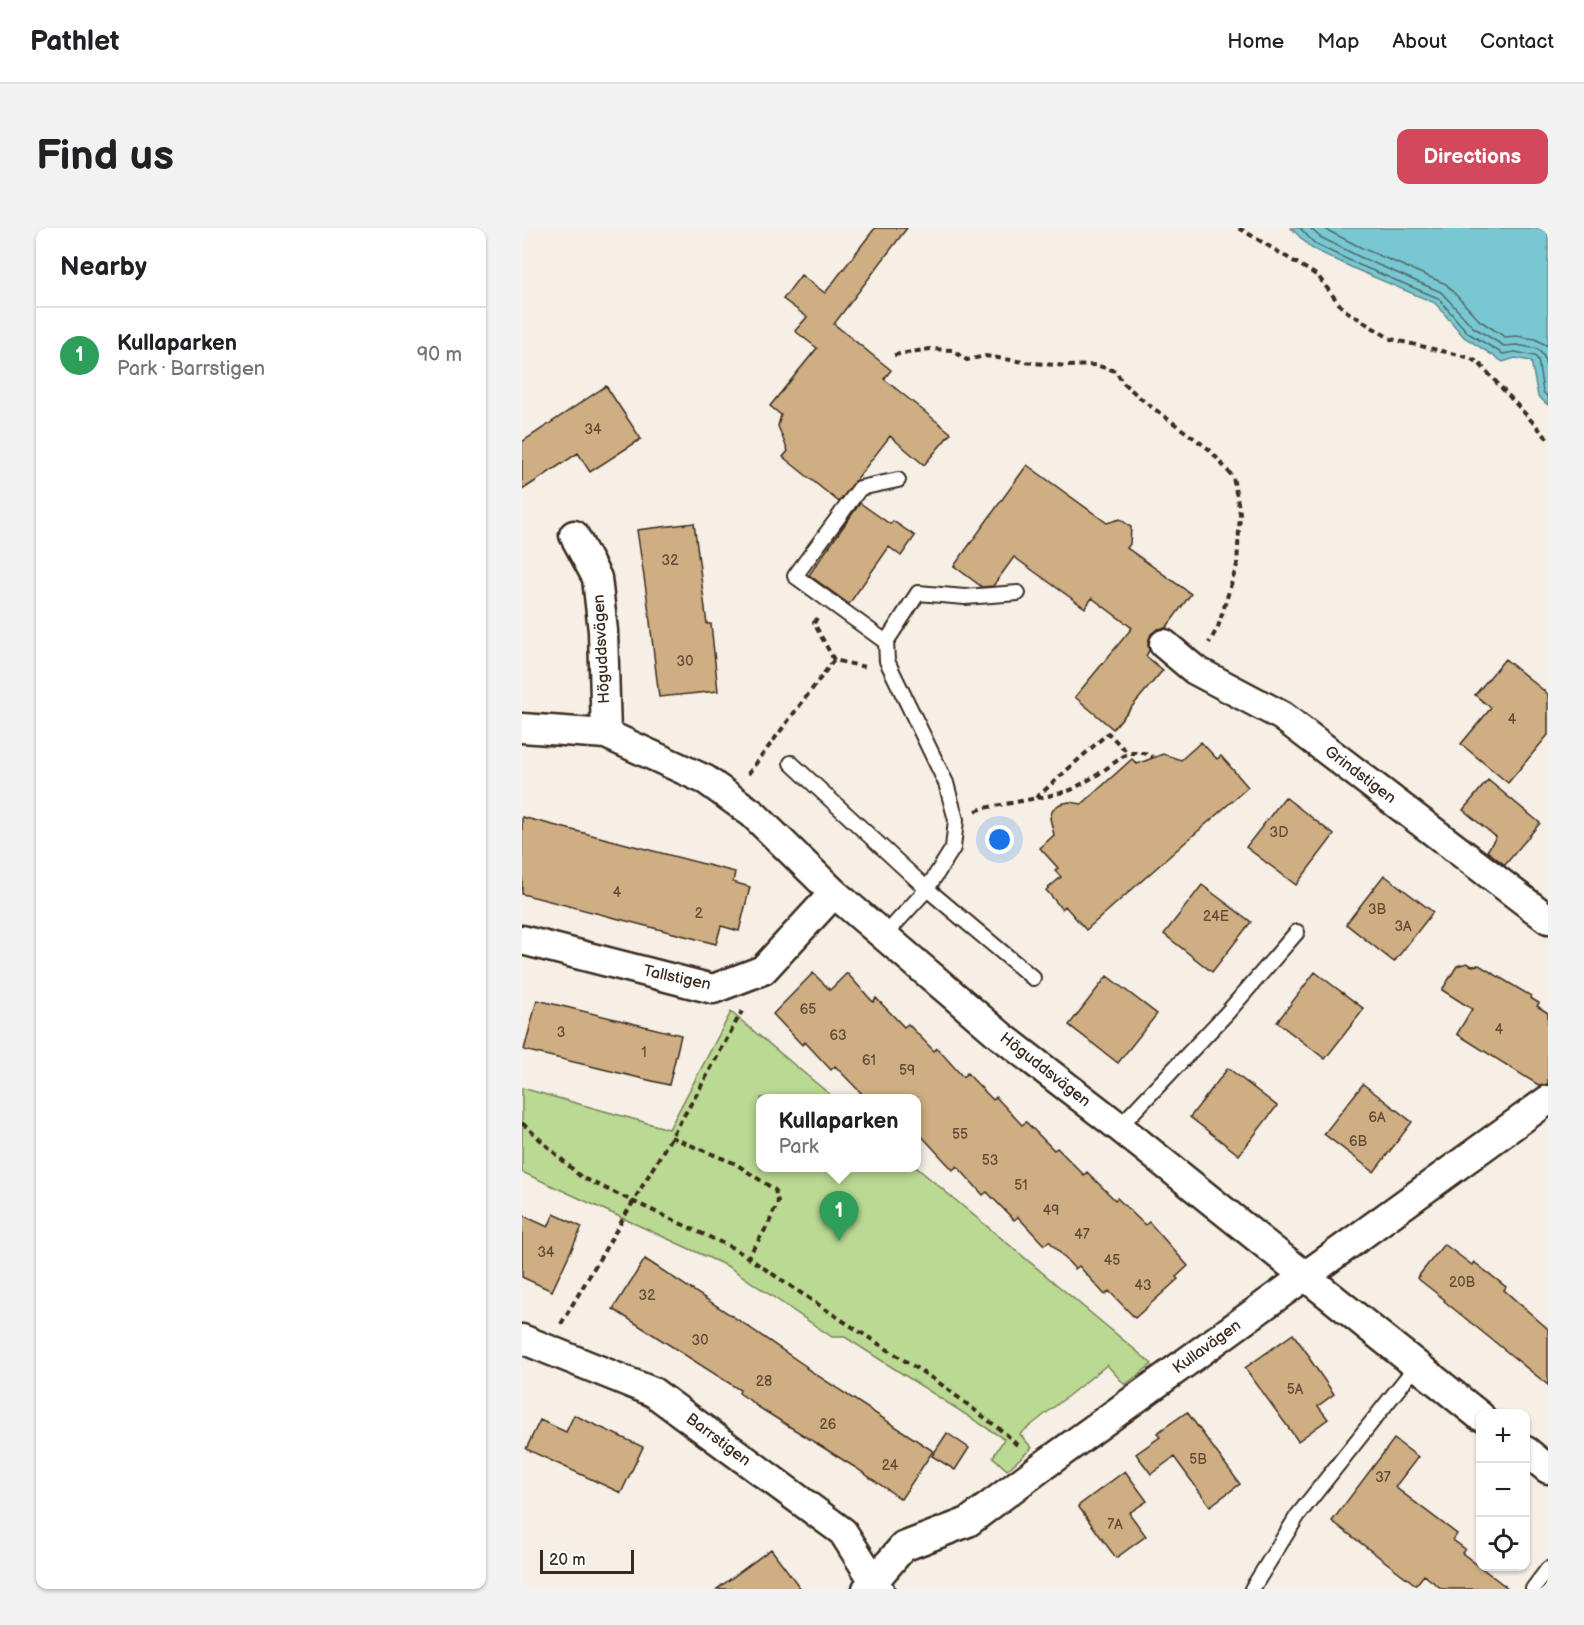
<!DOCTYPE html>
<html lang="en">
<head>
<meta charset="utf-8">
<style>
  :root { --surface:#fff; --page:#f2f2f2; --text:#202124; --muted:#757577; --line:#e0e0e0; --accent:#d1495b }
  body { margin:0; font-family:"Balsamiq Sans",sans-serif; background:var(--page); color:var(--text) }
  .controls { position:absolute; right:18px; bottom:18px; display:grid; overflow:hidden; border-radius:12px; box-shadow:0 2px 4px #0004 }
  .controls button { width:54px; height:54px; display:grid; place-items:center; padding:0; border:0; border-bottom:2px solid var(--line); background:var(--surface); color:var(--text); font:30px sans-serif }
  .scale { position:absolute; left:18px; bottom:15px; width:94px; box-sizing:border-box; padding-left:6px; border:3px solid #3b2a1e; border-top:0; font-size:16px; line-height:21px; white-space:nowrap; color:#3b2a1e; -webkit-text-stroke:4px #fff; paint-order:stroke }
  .you { position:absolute; left:478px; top:612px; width:21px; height:21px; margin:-15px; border:4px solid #fff; border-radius:50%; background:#1a73e8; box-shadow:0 0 0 9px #1a73e833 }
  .badge { display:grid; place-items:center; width:39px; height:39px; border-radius:50%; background:var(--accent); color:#fff; font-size:20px; font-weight:700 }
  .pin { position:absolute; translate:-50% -50px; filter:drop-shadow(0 2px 3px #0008) }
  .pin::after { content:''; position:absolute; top:32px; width:21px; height:18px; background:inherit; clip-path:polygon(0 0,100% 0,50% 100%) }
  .popup { position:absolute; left:234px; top:866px; width:165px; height:78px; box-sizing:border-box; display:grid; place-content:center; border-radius:12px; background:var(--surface); filter:drop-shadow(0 2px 4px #0005); font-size:20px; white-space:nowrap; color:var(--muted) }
  .popup b { font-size:22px; color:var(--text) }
  .popup::after { content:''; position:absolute; left:50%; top:100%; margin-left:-12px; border:12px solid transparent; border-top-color:var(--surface) }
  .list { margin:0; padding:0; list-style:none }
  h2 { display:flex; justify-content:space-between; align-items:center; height:78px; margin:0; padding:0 24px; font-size:26px }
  h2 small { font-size:20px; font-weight:400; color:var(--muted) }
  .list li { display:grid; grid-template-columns:39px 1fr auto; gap:18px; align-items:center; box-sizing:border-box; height:96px; padding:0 24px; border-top:2px solid var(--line) }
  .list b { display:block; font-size:22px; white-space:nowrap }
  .list p { margin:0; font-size:20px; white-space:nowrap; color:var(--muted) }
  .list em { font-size:20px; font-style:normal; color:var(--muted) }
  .icon { flex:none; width:33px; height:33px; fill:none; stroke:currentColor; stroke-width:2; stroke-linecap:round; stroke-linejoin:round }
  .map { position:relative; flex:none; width:1026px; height:1361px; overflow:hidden; border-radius:12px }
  header { display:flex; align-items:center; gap:36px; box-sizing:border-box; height:84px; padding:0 30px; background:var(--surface); border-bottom:2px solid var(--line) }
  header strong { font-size:28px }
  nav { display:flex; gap:33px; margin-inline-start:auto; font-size:21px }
  .intro { display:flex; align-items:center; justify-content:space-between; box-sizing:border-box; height:144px; padding:0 36px }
  h1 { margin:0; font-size:42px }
  .button { padding:15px 27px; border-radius:12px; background:var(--accent); color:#fff; font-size:21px; font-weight:700 }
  main { display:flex; gap:36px; padding:0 36px }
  aside { flex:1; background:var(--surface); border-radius:12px; box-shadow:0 2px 4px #0004 }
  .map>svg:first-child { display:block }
</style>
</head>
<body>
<header>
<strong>Pathlet</strong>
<nav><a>Home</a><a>Map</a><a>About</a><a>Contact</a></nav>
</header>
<div class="intro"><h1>Find us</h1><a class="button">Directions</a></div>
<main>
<aside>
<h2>Nearby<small></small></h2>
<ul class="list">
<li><span class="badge" style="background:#2e9e5b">1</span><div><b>Kullaparken</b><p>Park · Barrstigen</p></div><em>90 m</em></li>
</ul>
</aside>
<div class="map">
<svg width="1026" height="1361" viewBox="0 0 1026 1361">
  <rect width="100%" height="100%" fill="#f5efe6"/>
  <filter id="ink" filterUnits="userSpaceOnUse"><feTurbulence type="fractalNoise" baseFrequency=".0167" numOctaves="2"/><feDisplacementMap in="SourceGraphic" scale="12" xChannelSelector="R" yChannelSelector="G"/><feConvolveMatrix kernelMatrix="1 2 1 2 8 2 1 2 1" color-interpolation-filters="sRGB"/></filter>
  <g filter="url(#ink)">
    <path fill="#bad992" stroke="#7a8258" stroke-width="1.5" d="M209,784L312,870H239V940H395L630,1136L603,1157L585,1137L498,1206L510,1220L485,1242L471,1229L482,1211L323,1109H310L207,1039L0,944V860L147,901Z"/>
    <path fill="#78c8d3" stroke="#60898b" stroke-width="1.5" d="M769,0H1026V177L1016,168L1009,133L993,130L981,134L942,109L913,75L833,41L789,20Z"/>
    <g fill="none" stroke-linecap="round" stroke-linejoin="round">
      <path stroke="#536966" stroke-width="1.5" d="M778,0L793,16L835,36L916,70L946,105L981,126L993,124L1013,128L1016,132L1021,164L1026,169
        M788,0L798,9L838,29L919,64L951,99L982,118L995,117L1016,121L1022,129L1026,148
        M801,0L842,21L924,56L957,92L983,109L994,108L1013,111L1026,118"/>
    </g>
    <path fill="#ceae82" stroke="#3b2a1e" stroke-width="1.5" d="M353,0H385L312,96L369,142L362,151L429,205L402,237L368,208L317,274L261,229L266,223L256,198L259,187L248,178L295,120L273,103L285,89L261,71L279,47L303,65Z
      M84,158L119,211L68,244L56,225L0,262V214Z
      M505,237L585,295L598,291L609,299L608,316L605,320L669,366L644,400L636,401L629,406L626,414L627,423L624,428L641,442L591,501L553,469L610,400L570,370L563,380L492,329L471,358L460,359L432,338Z
      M338,275L368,296L371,293L393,308L379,328L367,319L327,376L287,347Z
      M172,295L185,396H189L196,463L137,469L125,369L115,302Z
      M983,431L1026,466V507L986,555L939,516L969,480L953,467Z
      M679,514L695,531L699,528L726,559L564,702L543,678L540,681L524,662L539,649L533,643L536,640L518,620L532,607L528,590L531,581L538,576L547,574L560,576L610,531L615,536L641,526L659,532Z
      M966,552L1018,595L983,637L965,623L974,609L941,582Z
      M763,569L812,607L774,657L724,619Z
      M0,589L213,644L211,654L228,659L217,703L199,698L194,716L0,666Z
      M862,647L911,684L872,734L824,696Z
      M680,657L729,694L690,744L642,706Z
      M945,735L950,738L957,737L1009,768L1008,770L1017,775L1015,778L1026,785V856L1018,858L935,806L950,781L920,762L935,738Z
      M793,744L842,781L803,831L755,794Z
      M291,745L308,762L325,745L351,774L354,770L382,799L386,796L412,823L415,820L441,849L445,845L471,872L474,869L500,897L504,894L532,922L535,920L562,947L565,944L593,972L595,970L623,997L627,994L666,1038L654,1049L656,1051L613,1090L587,1063L583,1067L557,1038L553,1041L527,1013L522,1017L496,989L492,992L465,964L461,967L435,938L431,942L395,903V870H344L313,838L309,842L283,814L280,817L251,786Z
      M585,748L635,786L596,835L547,797Z
      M15,772L159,807L147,857L2,822Z
      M706,840L755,878L717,927L668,889Z
      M841,856L890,894L852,944L802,906Z
      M32,986L60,999L30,1063L0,1049V987L26,999Z
      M922,1016L950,1037L952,1034L984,1059L982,1062L1026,1101V1157L922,1073L923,1072L895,1050Z
      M123,1031L221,1095L285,1139L284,1140L411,1223L379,1271L334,1240L233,1177V1176L217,1165L218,1162L91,1081Z
      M771,1106L788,1129L787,1130L812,1166L796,1178L806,1191L776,1213L723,1140Z
      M665,1184L718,1256L688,1278L652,1229L629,1246L614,1226L638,1209L635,1205Z
      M52,1187L121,1219L99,1265L4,1221L18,1192L44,1204Z
      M425,1205L447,1220L433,1242L410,1228Z
      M872,1211L896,1229L873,1259L935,1306L931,1312L943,1321L940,1325L987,1361H920L902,1347L894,1357L810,1293Z
      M603,1243L625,1273L607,1285L624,1308L594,1330L556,1278Z
      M249,1321L279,1361H195Z"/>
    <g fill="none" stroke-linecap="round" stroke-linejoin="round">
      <defs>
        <path id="lane" d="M364,414L273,348L338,260L376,252
          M269,535L405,661L511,750
          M362,708L405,661L431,620L434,592L424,555L365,433L364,414L396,365L443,369L496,365
          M597,899L705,785L775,704
          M730,1361L776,1287L895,1137
          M1011,1361L1026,1341"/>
        <path id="street" d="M52,307L75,350L81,403L84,506
          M642,416L673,442L760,488L1026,691
          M0,500L84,506L184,552L231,586L312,665L479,808L597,899L958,1188
          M0,712L191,761L241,742L312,665
          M0,1111L131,1164L321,1304L357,1361
          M1004,1223L1026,1241
          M345,1361L381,1319L446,1294L518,1240L1026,872"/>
      </defs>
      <use href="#lane" stroke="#3b2a1e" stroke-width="18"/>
      <use href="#street" stroke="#3b2a1e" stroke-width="33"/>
      <path stroke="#3b2a1e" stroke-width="4" stroke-dasharray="6 4.5" stroke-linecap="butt" d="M717,0L796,48L821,81L869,111L945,129L956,134L1026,211
        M372,127L408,121L430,122L445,132L463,128L502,134L545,138L573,137L594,143L600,154L623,174L688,222L711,249L718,285L715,337L696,399L687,415
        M295,390L292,395L312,432L343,439
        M226,546L312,432
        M514,570L586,505L606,525
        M454,583L462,580L526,568L549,562L575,547L606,525H622L631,529
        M0,895L59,949L213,1021L318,1091L416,1154L484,1206L497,1219
        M149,909L214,936L253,962L256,974L246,997L226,1029
        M39,1096L177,862L220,783"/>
      <use href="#lane" stroke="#fff" stroke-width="14"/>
      <use href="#street" stroke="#fff" stroke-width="28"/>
    </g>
  </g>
  <g text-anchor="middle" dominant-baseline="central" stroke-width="4.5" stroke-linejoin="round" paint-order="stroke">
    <g font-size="14" fill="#604b37">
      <text x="71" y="201">34</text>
      <text x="148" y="332">32</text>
      <text x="163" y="433">30</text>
      <text x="990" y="491">4</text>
      <text x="757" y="604">3D</text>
      <text x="95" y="664">4</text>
      <text x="855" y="681">3B</text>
      <text x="177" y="685">2</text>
      <text x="694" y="688">24E</text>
      <text x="881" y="698">3A</text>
      <text x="286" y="781">65</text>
      <text x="977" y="801">4</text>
      <text x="39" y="804">3</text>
      <text x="316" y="807">63</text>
      <text x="122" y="824">1</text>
      <text x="347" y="832">61</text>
      <text x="385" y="842">59</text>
      <text x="855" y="889">6A</text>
      <text x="438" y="906">55</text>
      <text x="836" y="913">6B</text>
      <text x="468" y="932">53</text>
      <text x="499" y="957">51</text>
      <text x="529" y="982">49</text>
      <text x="560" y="1006">47</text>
      <text x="24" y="1024">34</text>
      <text x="590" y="1032">45</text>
      <text x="940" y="1054">20B</text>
      <text x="621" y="1057">43</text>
      <text x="125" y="1067">32</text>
      <text x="178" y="1112">30</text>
      <text x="242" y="1153">28</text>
      <text x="773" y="1161">5A</text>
      <text x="306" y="1196">26</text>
      <text x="676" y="1231">5B</text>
      <text x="368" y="1237">24</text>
      <text x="861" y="1249">37</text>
      <text x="593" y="1296">7A</text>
    </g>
    <g font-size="16" fill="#3b2a1e" stroke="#fff">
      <text transform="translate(80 421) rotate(-93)">Höguddsvägen</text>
      <text transform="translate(838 547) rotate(37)">Grindstigen</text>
      <text transform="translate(155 750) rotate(12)">Tallstigen</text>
      <text transform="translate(523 842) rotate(38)">Höguddsvägen</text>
      <text transform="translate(685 1119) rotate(-36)">Kullavägen</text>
      <text transform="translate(196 1212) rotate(37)">Barrstigen</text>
    </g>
  </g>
</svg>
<div class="controls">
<button>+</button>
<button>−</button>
<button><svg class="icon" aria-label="locate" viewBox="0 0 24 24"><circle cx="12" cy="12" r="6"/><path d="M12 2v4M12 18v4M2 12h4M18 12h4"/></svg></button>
</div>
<div class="scale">20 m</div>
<div class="you"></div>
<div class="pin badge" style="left:317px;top:1013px;background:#2e9e5b">1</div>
<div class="popup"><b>Kullaparken</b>Park</div>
</div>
</main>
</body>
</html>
